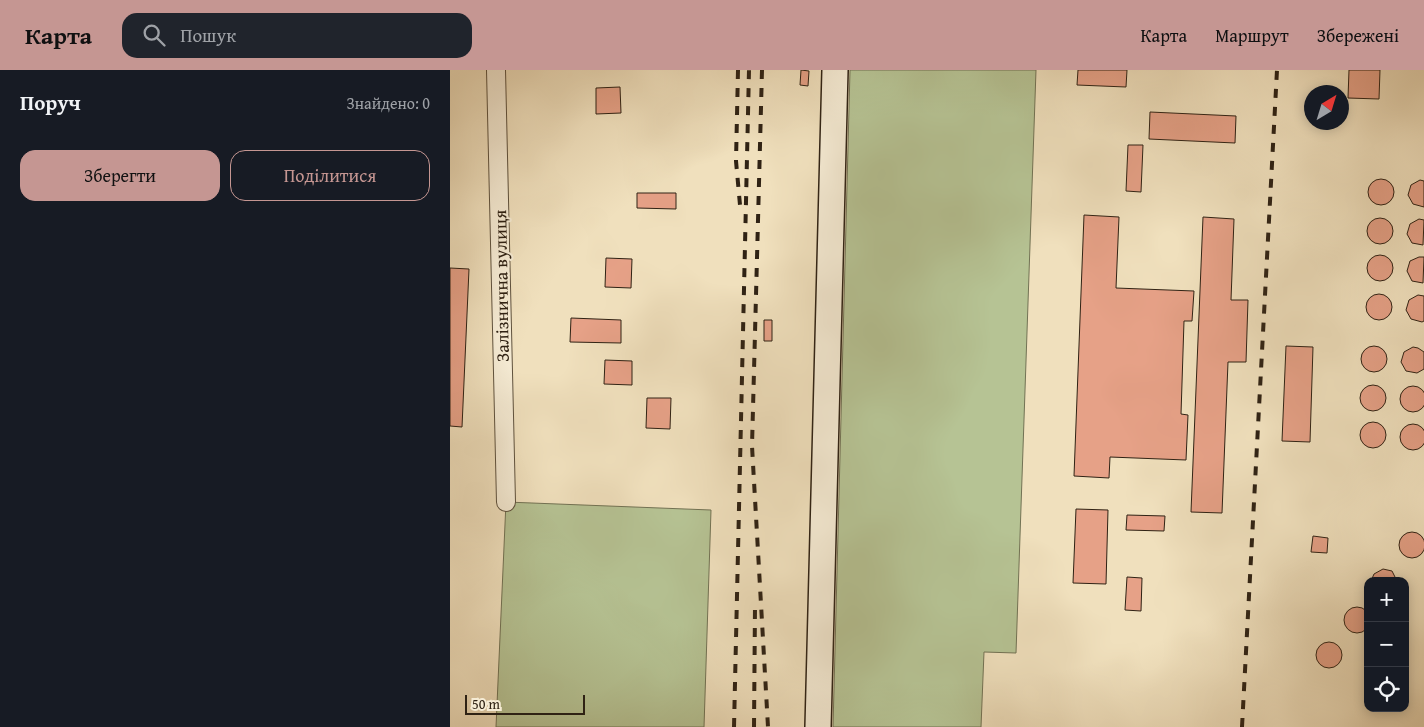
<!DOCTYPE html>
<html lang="uk">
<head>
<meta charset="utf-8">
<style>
  :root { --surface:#171b24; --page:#20242c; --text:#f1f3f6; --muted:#9ea1a6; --line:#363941; --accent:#c59692 }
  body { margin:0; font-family:"Gentium Book Plus",serif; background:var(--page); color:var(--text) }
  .controls { position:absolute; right:15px; bottom:15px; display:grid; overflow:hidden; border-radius:10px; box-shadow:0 2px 12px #0003 }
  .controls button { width:45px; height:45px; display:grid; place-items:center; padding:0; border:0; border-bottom:1px solid var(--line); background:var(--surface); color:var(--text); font:25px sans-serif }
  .compass { position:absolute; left:854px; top:15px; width:45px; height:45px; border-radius:50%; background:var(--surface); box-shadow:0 2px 12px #0003; rotate:38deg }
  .scale { position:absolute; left:15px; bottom:12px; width:120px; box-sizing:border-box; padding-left:5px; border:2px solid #2f2214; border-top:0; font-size:14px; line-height:18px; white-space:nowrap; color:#2f2214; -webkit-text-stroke:4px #f5ebd4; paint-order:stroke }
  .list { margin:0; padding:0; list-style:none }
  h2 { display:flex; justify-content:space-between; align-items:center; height:65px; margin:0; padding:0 20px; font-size:21px }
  h2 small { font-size:16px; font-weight:400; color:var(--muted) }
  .actions { display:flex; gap:10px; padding:15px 20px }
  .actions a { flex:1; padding:11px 0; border:1px solid var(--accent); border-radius:15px; text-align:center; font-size:18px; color:var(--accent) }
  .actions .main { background:var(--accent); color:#111 }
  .icon { flex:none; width:28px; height:28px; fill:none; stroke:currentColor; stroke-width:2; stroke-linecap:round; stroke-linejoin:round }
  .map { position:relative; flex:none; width:974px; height:657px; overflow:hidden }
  header { display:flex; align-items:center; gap:30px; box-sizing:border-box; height:70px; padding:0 25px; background:var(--accent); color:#111 }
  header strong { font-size:24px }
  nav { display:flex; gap:28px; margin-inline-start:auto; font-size:18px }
  .search { width:350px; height:45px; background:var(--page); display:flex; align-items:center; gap:12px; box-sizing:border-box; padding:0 18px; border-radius:15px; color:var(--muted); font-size:19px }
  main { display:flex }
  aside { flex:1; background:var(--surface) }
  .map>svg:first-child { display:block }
</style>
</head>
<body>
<header>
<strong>Карта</strong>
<div class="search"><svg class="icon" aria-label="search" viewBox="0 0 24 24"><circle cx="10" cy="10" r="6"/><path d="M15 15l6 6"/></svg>Пошук</div>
<nav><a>Карта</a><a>Маршрут</a><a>Збережені</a></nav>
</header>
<main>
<aside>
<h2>Поруч<small>Знайдено: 0</small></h2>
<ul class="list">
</ul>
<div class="actions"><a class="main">Зберегти</a><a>Поділитися</a></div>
</aside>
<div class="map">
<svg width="974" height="657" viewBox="0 0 974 657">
  <rect width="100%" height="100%" fill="#f0e0bd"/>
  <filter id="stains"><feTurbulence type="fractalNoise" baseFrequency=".004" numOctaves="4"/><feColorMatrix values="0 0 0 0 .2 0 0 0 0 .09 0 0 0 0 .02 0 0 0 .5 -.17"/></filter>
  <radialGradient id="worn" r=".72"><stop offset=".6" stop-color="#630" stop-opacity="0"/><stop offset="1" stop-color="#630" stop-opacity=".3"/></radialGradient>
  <path fill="#b6c394" stroke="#727254" d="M400,0H586L566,583L534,582L531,657H383Z
    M56,432L261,440L254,657H46Z"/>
  <path fill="#e6a187" stroke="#2f2214" d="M351,0L359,1L358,16L350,15Z
    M628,0H677L676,17L627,15Z
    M899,0H930L929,29L898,28Z
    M170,17L171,43L146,44V18Z
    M700,42L786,46L785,73L699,69Z
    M678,75H693L691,122L676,121Z
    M918 122a13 13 0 1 1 26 0a13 13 0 1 1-26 0Z
    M970,110L974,111V137L963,134L958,125L961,115Z
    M187,123H226V139L187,138Z
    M634,145L669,147L666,218L744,221L742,251H734L731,344L738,345L736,390L660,387L659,408L624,406Z
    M753,147L784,149L781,230H798L796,292H778L772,443L741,442Z
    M917 161a13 13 0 1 1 26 0a13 13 0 1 1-26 0Z
    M969,149L974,150L973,175L962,173L957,164L960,154Z
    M917 198a13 13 0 1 1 26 0a13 13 0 1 1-26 0Z
    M969,187H974L973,213L962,211L957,201L960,191Z
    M156,188L182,189L181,218L155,217Z
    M0,198L19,199L12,357L0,356Z
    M916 237a13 13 0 1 1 26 0a13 13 0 1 1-26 0Z
    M968,225L974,226V251L972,252L961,249L956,240L959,230Z
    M121,248L171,250V273L120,272Z
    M314,250H322V271H314Z
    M911 289a13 13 0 1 1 26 0a13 13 0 1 1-26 0Z
    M836,276L863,277L860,372L832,371Z
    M963,277L968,278L974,282V299L967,303L956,301L951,292L954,282Z
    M155,290L182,291V315L154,314Z
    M910 328a13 13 0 1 1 26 0a13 13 0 1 1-26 0Z
    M950 329a13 13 0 1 1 26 0a13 13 0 1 1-26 0Z
    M197,328H221L220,359L196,358Z
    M910 365a13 13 0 1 1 26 0a13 13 0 1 1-26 0Z
    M950 367a13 13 0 1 1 26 0a13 13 0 1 1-26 0Z
    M626,439L658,440L656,514L623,513Z
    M677,445L715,446L714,461L676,460Z
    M949 475a13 13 0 1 1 26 0a13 13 0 1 1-26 0Z
    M863,466L878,468L877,483L861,482Z
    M933,499L942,501L947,511H921L924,504Z
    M677,507L692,508L691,541L675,540Z
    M894 550a13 13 0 1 1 26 0a13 13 0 1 1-26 0Z
    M866 585a13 13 0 1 1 26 0a13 13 0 1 1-26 0Z"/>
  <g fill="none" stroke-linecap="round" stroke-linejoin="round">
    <defs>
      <path id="street" d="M46,0L56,432"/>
      <path id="secondary" d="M368,657L385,0"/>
    </defs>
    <use href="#street" stroke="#5f523e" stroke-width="20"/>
    <use href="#secondary" stroke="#2f2214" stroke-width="28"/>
    <use href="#street" stroke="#f5ebd4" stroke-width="18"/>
    <use href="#secondary" stroke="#f5ebd4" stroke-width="25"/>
    <path stroke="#2f2214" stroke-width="4" stroke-dasharray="9 9" stroke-linecap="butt" d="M288,0L286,91L290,135
      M312,0L302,376L318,657
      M284,657L299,0
      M304,657L305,536
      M792,657L827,0"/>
  </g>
  <g text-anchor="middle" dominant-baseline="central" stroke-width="4" stroke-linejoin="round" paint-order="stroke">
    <g font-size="18" fill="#2f2214" stroke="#f5ebd4">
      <text transform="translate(51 216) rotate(-91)">Залізнична вулиця</text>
    </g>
  </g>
  <rect width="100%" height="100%" filter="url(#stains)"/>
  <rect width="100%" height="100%" fill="url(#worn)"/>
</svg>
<div class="controls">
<button>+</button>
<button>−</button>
<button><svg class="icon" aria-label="locate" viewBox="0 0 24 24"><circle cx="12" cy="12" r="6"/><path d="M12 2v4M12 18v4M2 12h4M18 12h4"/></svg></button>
</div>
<svg class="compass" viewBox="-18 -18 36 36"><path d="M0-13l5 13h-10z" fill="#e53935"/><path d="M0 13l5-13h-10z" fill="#9ea1a6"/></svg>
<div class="scale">50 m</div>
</div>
</main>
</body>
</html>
